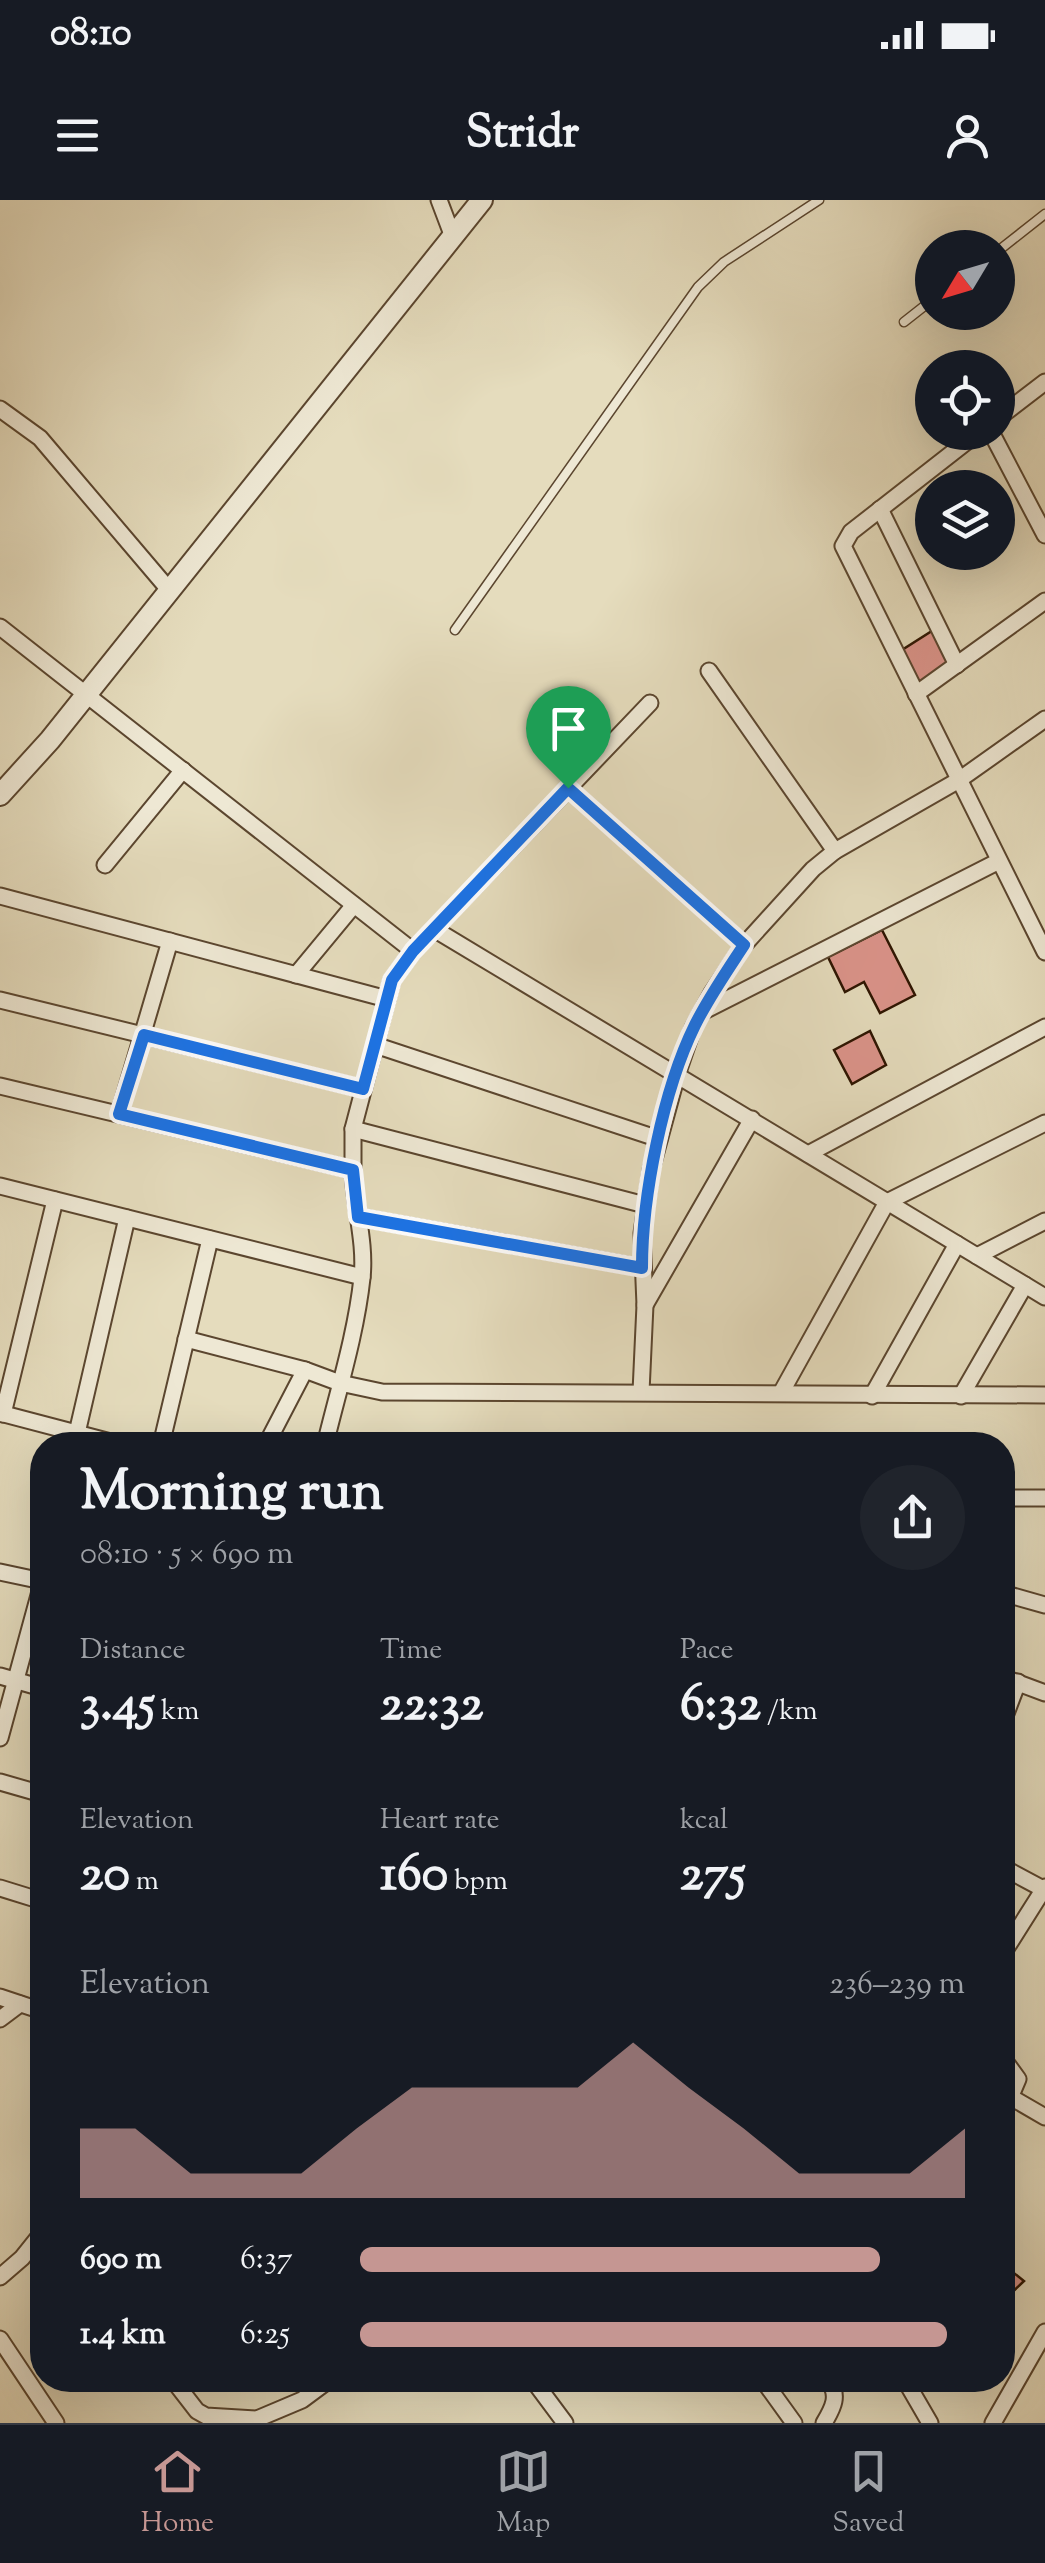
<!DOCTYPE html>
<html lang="en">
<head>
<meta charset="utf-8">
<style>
  :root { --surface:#171b24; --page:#20242c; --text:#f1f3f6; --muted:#9ea1a6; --line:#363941; --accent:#c59692 }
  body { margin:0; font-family:"Sorts Mill Goudy",serif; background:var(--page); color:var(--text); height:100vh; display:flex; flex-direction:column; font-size:38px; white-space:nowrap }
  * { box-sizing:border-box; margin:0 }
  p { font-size:32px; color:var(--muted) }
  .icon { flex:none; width:55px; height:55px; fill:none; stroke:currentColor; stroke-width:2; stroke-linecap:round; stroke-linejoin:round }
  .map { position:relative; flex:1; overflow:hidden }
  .details { position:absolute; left:30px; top:1232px; width:985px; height:960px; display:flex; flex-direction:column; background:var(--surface); border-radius:40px; box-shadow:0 10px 40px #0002 }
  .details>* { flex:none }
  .needle { width:65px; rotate:232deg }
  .fabs { position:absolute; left:915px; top:30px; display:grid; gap:20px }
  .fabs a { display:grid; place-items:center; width:100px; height:100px; border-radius:50%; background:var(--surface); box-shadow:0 10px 40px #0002; font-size:50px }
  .pin { position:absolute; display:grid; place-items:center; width:85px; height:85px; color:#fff; margin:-102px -42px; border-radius:50% 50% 50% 0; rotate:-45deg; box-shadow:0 0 10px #0007 }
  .pin .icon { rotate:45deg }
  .round { display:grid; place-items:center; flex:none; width:105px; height:105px; border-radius:52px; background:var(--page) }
  .head { display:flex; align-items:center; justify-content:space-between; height:170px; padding:0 50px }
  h1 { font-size:55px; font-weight:700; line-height:75px }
  .stats { display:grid; grid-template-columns:repeat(3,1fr); gap:15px; height:170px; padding:10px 50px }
  .stats div { display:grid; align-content:center }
  .stats b { font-size:50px; font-weight:700 }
  .stats small { font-size:28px; font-weight:400 }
  .stats p { font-size:28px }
  .chart { height:280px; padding:20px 50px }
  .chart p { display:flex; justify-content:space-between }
  .chart svg { width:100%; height:180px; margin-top:10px; fill:var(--accent); opacity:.7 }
  ul { padding:0 50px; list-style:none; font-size:32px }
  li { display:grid; grid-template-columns:160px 120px 1fr; align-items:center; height:75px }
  li i { height:25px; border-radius:12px; background:var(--accent) }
  .status { display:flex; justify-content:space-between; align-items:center; height:70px; padding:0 50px; background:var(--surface); direction:ltr }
  .status svg { height:28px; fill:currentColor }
  header { display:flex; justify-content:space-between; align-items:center; height:130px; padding:0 50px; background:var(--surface); font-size:45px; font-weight:700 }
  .tab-bar { display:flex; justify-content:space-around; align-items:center; height:140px; border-top:2px solid var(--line); background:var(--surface); font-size:28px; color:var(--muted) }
  .tab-bar a { display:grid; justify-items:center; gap:5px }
  .tab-bar .on { color:var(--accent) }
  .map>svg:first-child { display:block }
  .building { fill:#dc948b; stroke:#2d1400; stroke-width:2.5 }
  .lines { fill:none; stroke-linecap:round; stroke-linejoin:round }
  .service-casing { stroke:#5b462f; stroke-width:11 }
  .minor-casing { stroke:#5b462f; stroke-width:19 }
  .tertiary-casing { stroke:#5b462f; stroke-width:24 }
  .service { stroke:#eee8d4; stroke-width:8 }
  .minor { stroke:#eee8d4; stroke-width:15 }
  .tertiary { stroke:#eee8d4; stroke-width:20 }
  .route-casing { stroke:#fff; stroke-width:20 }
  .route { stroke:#1a73e8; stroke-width:12 }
</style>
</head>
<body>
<div class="status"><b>08:10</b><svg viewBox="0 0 49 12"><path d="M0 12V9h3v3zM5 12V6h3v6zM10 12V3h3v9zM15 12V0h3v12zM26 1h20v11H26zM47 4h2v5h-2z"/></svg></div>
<header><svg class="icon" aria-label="menu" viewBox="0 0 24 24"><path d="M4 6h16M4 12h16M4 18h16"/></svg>Stridr<svg class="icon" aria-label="person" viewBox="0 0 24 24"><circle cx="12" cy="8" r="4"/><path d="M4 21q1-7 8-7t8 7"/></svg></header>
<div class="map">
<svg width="1045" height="2223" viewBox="0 0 1045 2223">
  <rect width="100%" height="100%" fill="#e5dcbd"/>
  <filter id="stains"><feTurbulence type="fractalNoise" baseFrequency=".002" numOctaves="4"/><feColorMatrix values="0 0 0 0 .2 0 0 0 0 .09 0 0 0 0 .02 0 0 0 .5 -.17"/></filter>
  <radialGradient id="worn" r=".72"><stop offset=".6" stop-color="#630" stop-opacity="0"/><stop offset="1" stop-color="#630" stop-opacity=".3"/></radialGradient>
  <g class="building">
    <polygon points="935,429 955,463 921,485 902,450"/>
    <polygon points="882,730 915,795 880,813 864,782 845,792 828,757"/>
    <polygon points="870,831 886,865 852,884 834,850"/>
    <polygon points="1005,2066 1024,2081 1002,2102 1002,2068"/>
  </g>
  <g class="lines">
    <g class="service-casing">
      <g id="service">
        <polyline points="998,51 1045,14"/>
        <polyline points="904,122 932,100"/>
        <polyline points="455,430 698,87 724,62 819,0"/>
      </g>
    </g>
    <g class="minor-casing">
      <g id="minor">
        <polyline points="439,0 453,37"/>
        <polyline points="0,209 40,238 170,391"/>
        <polyline points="998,218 1045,182"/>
        <polyline points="979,232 851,332 843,346 1045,752"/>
        <polyline points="991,232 1045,335"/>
        <polyline points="880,309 957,465"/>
        <polyline points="0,427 413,751"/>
        <polyline points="709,471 835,651"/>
        <polyline points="916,494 1045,401"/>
        <polyline points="568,588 744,745"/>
        <polyline points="105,665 183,570"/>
        <polyline points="0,696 387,799"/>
        <polyline points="434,729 1045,1097"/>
        <polyline points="296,775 354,705"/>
        <polyline points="0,800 363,889"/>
        <polyline points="702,812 999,661"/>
        <polyline points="375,845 659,939"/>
        <polyline points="0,886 353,970 353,929 392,780 413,751 650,503"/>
        <polyline points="119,914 170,741"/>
        <polyline points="353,929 645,1005"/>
        <polyline points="808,954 1045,827"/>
        <polyline points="0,986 362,1077"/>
        <polyline points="358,1017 643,1068"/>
        <polyline points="977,1056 1045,1021"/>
        <polyline points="645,1105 752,919"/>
        <polyline points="186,1139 305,1170 340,1183 382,1192 1045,1195"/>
        <polyline points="641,1192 645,1105 642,1033 651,970 677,875 693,828 712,793 744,745 813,669 835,651 959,580 1045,519"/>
        <polyline points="781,1193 887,1002 1045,923"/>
        <polyline points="872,1196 957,1044"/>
        <polyline points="961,1196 1025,1085"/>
        <polyline points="0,1213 122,1245"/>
        <polyline points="3,1214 55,1000"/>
        <polyline points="77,1233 127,1018"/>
        <polyline points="161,1245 210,1039"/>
        <polyline points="266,1245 305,1170"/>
        <path d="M325 1245C338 1191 356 1134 362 1078 366 1042 354 1006 353 970"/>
        <polyline points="1002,1298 1045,1298"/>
        <polyline points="0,1372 42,1381"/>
        <polyline points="1002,1393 1045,1405"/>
        <polyline points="0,1476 42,1488"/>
        <polyline points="1002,1477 1045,1493"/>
        <polyline points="1002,1524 1018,1482"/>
        <polyline points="0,1538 42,1384"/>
        <polyline points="0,1582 42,1594"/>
        <polyline points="1002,1667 1045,1690"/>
        <polyline points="0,1688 42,1701"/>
        <polyline points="1002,1755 1045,1687"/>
        <polyline points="0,1797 42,1811"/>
        <polyline points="0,1819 20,1804"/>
        <polyline points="1002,1857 1018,1879 1002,1917"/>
        <polyline points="1002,1892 1045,1917"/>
        <polyline points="0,2077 22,2058 42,2033"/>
        <polyline points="0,2139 56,2223"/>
        <polyline points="173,2180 197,2211 206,2216 257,2219 302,2200 329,2180"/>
        <polyline points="533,2180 565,2223"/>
        <polyline points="763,2180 794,2223"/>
        <polyline points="905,2180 930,2223"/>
        <path d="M824 2223C833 2208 840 2195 828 2180"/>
        <polyline points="993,2223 1045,2132"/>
      </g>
    </g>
    <g class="tertiary-casing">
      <polyline id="tertiary" points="0,595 50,540 482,0"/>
    </g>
    <use href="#service" class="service"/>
    <use href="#minor" class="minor"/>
    <use href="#tertiary" class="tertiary"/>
  </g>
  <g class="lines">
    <g class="route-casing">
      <path id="route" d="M568 588 744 745C727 771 709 797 695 825 663 890 642 996 642 1068L358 1017 353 970 119 914 144 835 363 889 392 780 413 751Z"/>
    </g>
    <use href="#route" class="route"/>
  </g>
  <rect width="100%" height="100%" filter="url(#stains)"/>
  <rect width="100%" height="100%" fill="url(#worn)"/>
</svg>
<div class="fabs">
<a><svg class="needle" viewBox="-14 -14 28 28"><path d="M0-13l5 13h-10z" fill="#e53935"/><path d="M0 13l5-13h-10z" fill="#9ea1a6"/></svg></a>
<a><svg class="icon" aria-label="locate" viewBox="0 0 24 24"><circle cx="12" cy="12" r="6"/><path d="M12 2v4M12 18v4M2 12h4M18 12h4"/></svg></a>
<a><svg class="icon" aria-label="layers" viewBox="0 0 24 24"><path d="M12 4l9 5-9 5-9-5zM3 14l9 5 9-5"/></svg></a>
</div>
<div class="pin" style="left:568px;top:588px;background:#1e9e55"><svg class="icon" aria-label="arrive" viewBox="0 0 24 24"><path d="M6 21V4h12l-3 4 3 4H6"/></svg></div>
<section class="details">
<div class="head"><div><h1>Morning run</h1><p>08:10 · 5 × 690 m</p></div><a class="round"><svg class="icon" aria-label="share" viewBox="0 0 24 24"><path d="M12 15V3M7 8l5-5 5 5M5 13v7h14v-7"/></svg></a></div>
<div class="stats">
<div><p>Distance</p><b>3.45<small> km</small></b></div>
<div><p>Time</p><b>22:32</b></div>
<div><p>Pace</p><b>6:32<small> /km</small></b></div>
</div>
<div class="stats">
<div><p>Elevation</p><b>20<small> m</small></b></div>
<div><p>Heart rate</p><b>160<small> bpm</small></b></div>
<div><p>kcal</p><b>275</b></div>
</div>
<div class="chart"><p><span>Elevation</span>236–239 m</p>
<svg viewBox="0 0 160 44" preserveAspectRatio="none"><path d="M0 44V27L10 27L20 38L30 38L40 38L50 27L60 17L70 17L80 17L90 17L100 6L110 17L120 27L130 38L140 38L150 38L160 27V44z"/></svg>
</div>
<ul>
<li><b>690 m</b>6:37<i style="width:86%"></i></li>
<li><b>1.4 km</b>6:25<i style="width:97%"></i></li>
</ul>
</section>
</div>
<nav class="tab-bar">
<a class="on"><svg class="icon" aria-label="home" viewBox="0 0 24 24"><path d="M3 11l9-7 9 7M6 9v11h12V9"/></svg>Home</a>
<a><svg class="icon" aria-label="map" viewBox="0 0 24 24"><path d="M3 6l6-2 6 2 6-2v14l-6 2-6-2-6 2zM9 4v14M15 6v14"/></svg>Map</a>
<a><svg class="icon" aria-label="saved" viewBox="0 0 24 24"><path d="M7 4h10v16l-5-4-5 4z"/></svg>Saved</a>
</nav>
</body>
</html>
